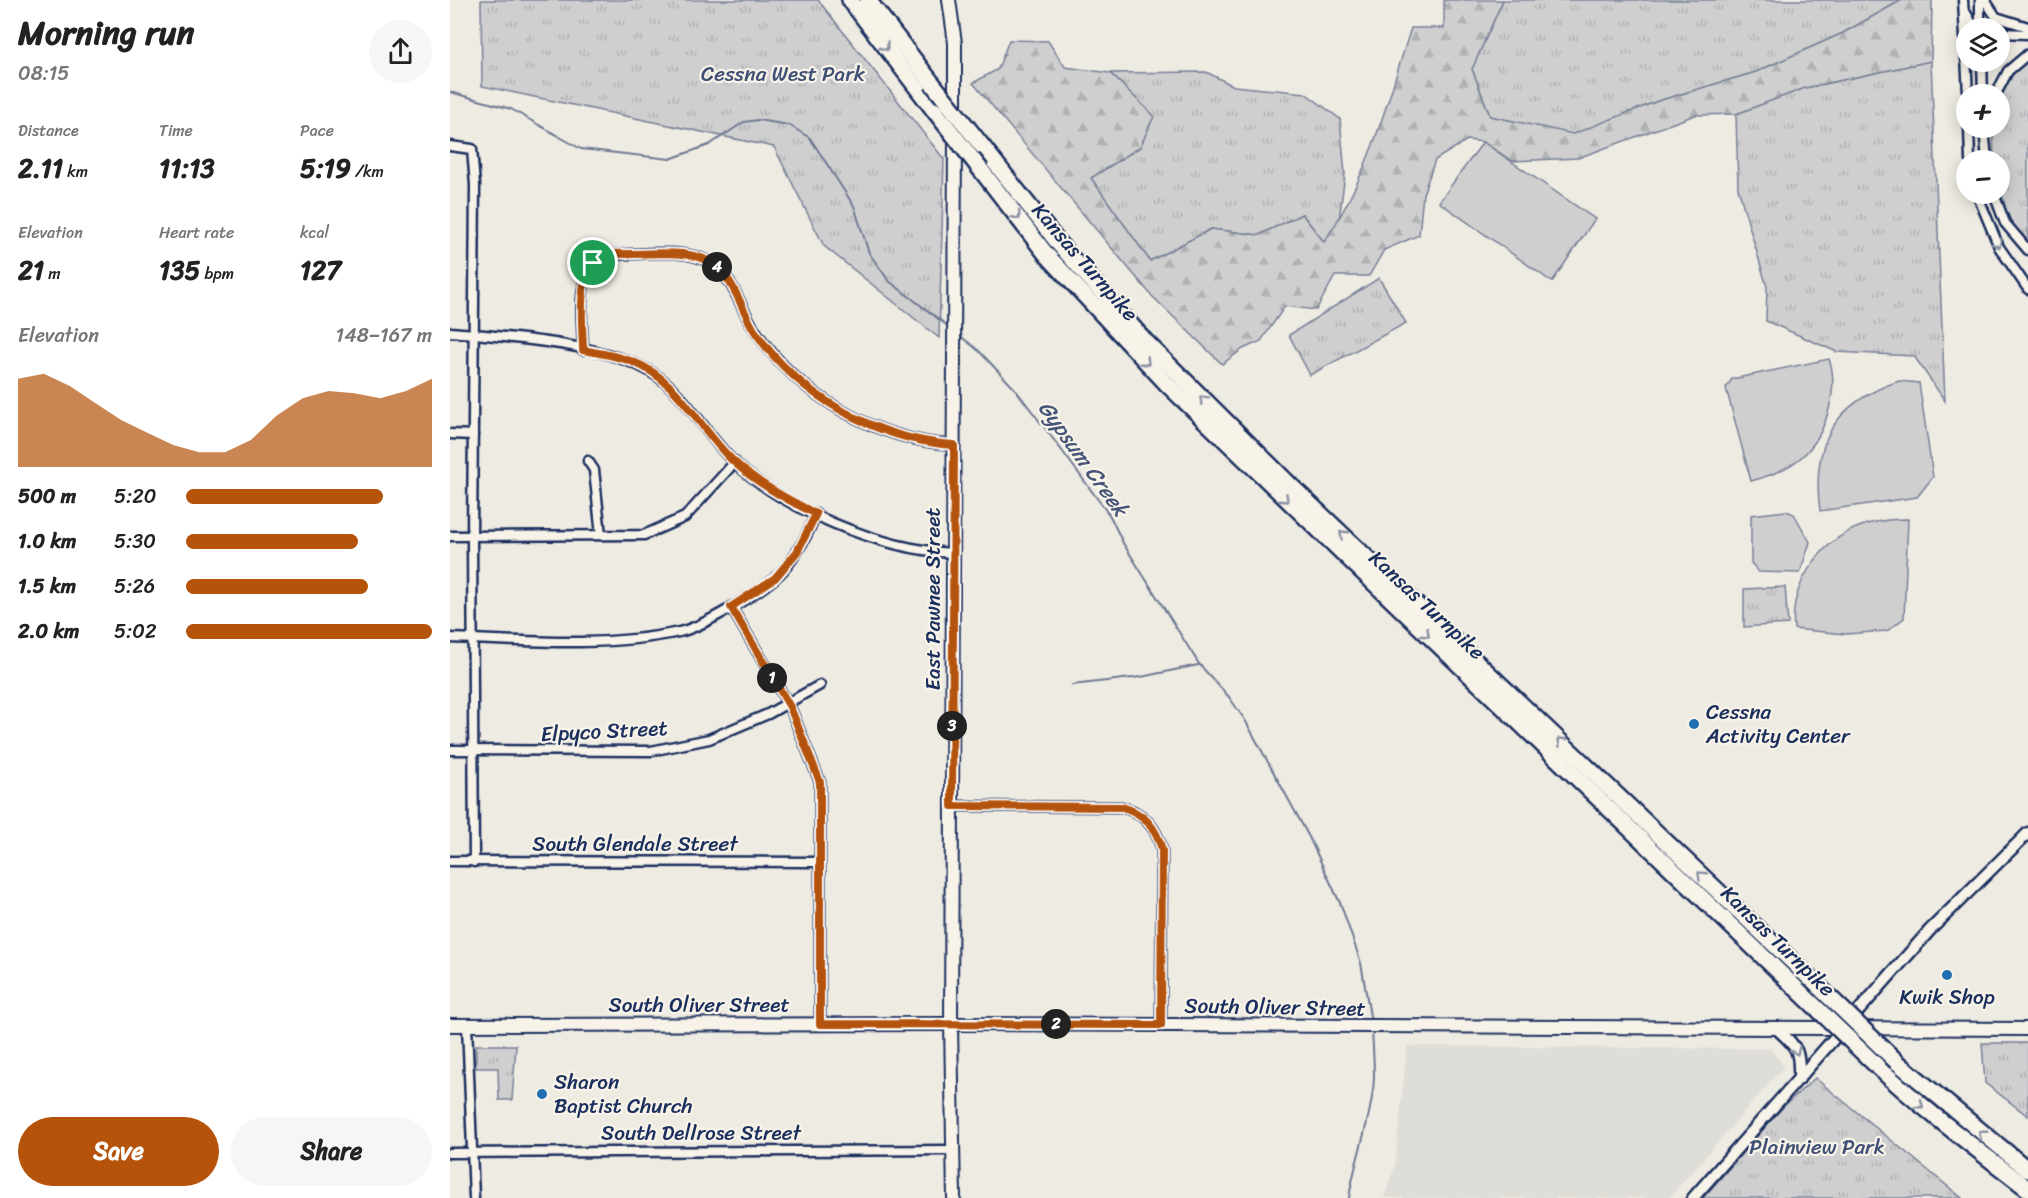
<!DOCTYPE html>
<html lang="en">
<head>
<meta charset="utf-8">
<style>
  :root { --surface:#fff; --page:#f6f6f6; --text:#222; --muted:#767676; --accent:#b45309 }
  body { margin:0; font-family:Sriracha,sans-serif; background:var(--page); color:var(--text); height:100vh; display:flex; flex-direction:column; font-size:22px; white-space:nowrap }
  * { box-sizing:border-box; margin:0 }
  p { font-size:20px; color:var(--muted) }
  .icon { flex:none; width:33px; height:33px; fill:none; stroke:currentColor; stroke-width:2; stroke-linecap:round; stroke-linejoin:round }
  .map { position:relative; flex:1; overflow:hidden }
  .panel { display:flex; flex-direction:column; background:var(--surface); width:450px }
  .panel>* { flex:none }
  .fabs { position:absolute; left:1506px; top:18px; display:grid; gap:12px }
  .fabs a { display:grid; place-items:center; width:54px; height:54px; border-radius:50%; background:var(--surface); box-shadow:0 3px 15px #0003; font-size:30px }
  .pin { position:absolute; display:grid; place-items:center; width:51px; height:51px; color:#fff; margin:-26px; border:3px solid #fff; border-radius:50%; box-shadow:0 2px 6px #0007 }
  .km { position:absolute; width:30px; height:30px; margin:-15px; border-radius:50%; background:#222; color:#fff; font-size:16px; line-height:30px; text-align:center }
  .round { display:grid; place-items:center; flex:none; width:63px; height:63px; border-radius:32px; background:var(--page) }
  .summary { display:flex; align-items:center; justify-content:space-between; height:102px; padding:0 18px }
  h1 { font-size:33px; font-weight:800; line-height:45px }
  .stats { display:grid; grid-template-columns:repeat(3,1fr); gap:9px; height:102px; padding:6px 18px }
  .stats div { display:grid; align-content:center }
  .stats b { font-size:26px; font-weight:800 }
  .stats small { font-size:16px; font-weight:400 }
  .stats p { font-size:16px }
  .chart { height:168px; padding:12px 18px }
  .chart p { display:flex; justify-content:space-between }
  .chart svg { width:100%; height:108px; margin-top:6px; fill:var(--accent); opacity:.7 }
  .action { display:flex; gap:12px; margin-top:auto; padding:12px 18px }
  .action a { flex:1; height:69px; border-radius:36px; background:var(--accent); color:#fff; font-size:24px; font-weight:800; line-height:69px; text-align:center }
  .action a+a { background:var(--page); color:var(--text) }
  ul { padding:0 18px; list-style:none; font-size:20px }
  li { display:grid; grid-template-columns:96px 72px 1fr; align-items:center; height:45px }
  li i { height:15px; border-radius:8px; background:var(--accent) }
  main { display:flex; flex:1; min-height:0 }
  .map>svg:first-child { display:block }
  .built { fill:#deddd8 }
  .grass { fill:url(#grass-tufts); stroke:#757f96; stroke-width:1.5 }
  .forest { fill:url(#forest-firs); stroke:#757f96; stroke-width:1.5 }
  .pitch { fill:#cfcfcf; stroke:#757f96; stroke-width:1.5 }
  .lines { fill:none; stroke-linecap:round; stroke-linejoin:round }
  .stream { stroke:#6e7992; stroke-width:2 }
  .minor-casing { stroke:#1b2f5e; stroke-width:13 }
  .tertiary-casing { stroke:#1b2f5e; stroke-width:15 }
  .secondary-casing { stroke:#1b2f5e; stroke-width:16 }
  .motorway-casing { stroke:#1b2f5e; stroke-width:20 }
  .minor { stroke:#f7f3e8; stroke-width:8 }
  .tertiary { stroke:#f7f3e8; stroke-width:10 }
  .secondary { stroke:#f7f3e8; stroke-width:12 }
  .motorway { stroke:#f7f3e8; stroke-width:15 }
  .motorway-bridge-casing { stroke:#1b2f5e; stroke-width:20; stroke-linecap:butt }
  .motorway-bridge { stroke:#f7f3e8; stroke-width:15 }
  .oneway { stroke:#8991a3 }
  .route-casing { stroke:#fff; stroke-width:12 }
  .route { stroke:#b45309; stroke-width:8 }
  .poi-dot { fill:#1f6fb2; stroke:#f7f3e8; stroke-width:2 }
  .labels { text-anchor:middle; stroke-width:4.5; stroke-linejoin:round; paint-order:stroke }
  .park-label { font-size:21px; fill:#3f4f75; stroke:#f7f3e8 }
  .street-label { font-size:21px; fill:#1b2f5e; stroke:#f7f3e8 }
  .poi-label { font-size:21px; fill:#1b2f5e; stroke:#f7f3e8; text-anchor:start }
  .water-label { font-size:22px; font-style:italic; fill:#455478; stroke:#f7f3e8 }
</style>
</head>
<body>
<main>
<section class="panel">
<div class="summary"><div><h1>Morning run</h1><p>08:15</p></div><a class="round"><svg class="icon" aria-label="share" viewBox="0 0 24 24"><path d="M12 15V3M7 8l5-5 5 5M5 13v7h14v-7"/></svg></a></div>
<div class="stats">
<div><p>Distance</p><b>2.11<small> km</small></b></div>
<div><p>Time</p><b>11:13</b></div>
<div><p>Pace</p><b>5:19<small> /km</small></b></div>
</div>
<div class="stats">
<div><p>Elevation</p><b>21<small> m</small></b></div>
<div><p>Heart rate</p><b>135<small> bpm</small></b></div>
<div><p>kcal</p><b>127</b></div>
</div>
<div class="chart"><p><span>Elevation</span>148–167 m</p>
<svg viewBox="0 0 160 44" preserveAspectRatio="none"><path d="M0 44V8L10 6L20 11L30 18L40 25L50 30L60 35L70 38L80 38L90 33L100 23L110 16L120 13L130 14L140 16L150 13L160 8V44z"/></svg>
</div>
<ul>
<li><b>500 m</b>5:20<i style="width:80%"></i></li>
<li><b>1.0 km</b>5:30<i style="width:70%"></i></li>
<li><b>1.5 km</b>5:26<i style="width:74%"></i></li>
<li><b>2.0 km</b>5:02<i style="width:100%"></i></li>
</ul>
<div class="action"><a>Save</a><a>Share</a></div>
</section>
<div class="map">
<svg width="1578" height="1198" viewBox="0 0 1578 1198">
  <defs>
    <pattern id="grass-tufts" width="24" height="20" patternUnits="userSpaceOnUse" patternTransform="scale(1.5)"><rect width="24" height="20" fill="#cfcfcf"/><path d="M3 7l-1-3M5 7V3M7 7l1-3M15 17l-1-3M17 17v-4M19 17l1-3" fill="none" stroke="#b1b2b4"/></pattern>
    <pattern id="forest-firs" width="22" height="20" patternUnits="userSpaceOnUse" patternTransform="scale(1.5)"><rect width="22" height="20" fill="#cfcfcf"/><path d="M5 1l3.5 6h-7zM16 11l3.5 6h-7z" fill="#b1b2b4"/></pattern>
  </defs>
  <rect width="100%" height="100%" fill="#eeebe2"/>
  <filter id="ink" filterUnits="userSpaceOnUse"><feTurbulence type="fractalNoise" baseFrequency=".0167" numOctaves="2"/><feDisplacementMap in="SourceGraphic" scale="12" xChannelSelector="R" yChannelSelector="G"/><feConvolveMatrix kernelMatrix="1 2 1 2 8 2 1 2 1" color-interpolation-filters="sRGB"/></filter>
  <g filter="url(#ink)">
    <polygon class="built" points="957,1046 1320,1049 1334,1066 1219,1198 934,1198 945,1165"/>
    <g class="grass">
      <polygon points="31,0 368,0 494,159 489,338 374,246 324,147 32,86"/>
      <polygon points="1053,0 1452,0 1393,33 1306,72 1208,101 1123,135 1040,116 1022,69"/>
      <path d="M1578 59V245C1554 222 1550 192 1550 160H1544L1543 128H1550C1550 95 1552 80 1578 59Z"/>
      <polygon points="1481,61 1495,401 1464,356 1387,352 1316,321 1317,287 1288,188 1286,114 1355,88"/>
      <polygon points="756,72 784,86 855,93 890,119 895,174 889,220 874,242 852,214 809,235 761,229 700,261 641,178 690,147 704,116 660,73"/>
      <polygon points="929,278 956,323 860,375 839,335"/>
      <polygon points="1335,587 1338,624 1294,627 1294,589"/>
      <polygon points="1532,1043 1578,1043 1578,1116 1535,1083"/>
      <polygon points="26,1045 66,1045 62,1100 49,1100 48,1068 26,1068"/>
      <polygon points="1365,1078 1512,1198 1253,1198 1333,1107"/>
    </g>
    <path class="forest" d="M994 0H1053L1022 69 1040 116 1123 134 1208 101 1306 72 1393 33 1452 0H1482L1481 61 1355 88 1286 114 1245 115 1128 158 1062 161 1033 142 1017 140 985 160 973 194 969 235 934 250 919 276H885L866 310 835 306 811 341 793 349 772 364 702 296 523 83 548 69 559 40 598 41 615 67 660 73 704 116 690 147 641 178 700 261 761 229 809 235 852 214 874 242C918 178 938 100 961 28H994Z"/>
    <g class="pitch">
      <polygon points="1033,142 1145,219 1102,282 989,202"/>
      <path d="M1379 359C1385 376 1383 392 1379 409 1368 452 1343 470 1301 481L1276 388 1282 379Z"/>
      <path d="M1449 381 1469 383 1483 477 1467 497 1370 511C1361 444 1383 403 1449 381Z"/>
      <polygon points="1336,511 1344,514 1360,542 1350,573 1309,572 1301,563 1301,515"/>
      <path d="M1458 519 1454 618 1437 631 1395 634 1344 629C1339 582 1374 535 1421 523 1433 520 1446 519 1458 519Z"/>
    </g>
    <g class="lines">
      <g class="stream">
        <polyline points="0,92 61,109 131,149 220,159 259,145 294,122 308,120 339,125 360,138 404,206 419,253 439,281 499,327"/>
        <polyline points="508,334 529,351 565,389 613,452 660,516 673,543 749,664 779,697 795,720 859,837 891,905 911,963 921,1022"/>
        <polyline points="622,685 691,677 748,665"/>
        <path d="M899 1198C905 1158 922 1118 924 1078 924 1062 923 1046 922 1030"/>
      </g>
      <g class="minor-casing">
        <g id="minor">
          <polyline points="1513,0 1518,94"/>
          <polyline points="1530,0 1530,28"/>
          <polyline points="1535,0 1546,17 1578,27"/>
          <polyline points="1516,13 1525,28"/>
          <polyline points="1550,33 1578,34"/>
          <polyline points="1532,62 1533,94"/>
          <polyline points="1546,94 1558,71 1578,54"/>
          <polyline points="1519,128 1520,160"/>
          <polyline points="1534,128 1537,160"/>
          <polyline points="0,146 22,149 25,185 22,538 24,862"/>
          <polyline points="1527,194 1549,247 1578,289"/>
          <polyline points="1544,194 1555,223 1578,250"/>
          <path d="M0 332C56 337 157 343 204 374 236 394 254 432 280 458 331 509 432 550 503 553"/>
          <path d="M133 350C133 319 121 258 165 255 194 254 239 247 264 265 284 279 291 310 305 330 348 396 426 440 504 445"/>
          <polyline points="0,434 23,435"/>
          <polyline points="138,461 144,470 151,535"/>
          <polyline points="0,536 194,535 235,517 285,462"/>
          <polyline points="281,607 340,707 370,782 370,1024"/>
          <path d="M0 638C75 641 155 648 229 632 253 627 304 595 324 579 343 563 357 536 366 514"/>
          <polyline points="0,750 201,751 259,739 318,714 370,685"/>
          <path d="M502 806 672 807C695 813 707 829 712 850L711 1025"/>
          <polyline points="0,861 369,862"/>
          <polyline points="17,1025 24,1198"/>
          <polyline points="0,1153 503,1150"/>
        </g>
      </g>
      <g class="tertiary-casing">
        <g id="tertiary">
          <path d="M1327 1029C1348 1047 1350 1052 1349 1079"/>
          <polyline points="1243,1198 1480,930 1578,833"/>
        </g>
      </g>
      <g class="secondary-casing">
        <g id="secondary">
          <polyline points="499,0 505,43 505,115"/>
          <polyline points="0,1025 501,1024 1578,1029"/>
          <polyline points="504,1198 501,1024 505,133"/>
        </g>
      </g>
      <g class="motorway-casing">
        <g id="motorway">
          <polyline points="400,0 484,110"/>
          <polyline points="418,0 482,83"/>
          <polyline points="532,146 609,244 695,341 840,485 1370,988"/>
          <polyline points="531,170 596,254 716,383 1350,992"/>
          <polyline points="1447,1062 1578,1170"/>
          <path d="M1427 1066C1474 1110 1527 1149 1578 1189"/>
        </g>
      </g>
      <use href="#minor" class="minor"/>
      <use href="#tertiary" class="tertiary"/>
      <use href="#secondary" class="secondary"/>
      <use href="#motorway" class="motorway"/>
      <g class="motorway-bridge-casing">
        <g id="motorway-bridge">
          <polyline points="482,83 532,146"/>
          <polyline points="484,110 531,170"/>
          <polyline points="1370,988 1447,1062"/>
          <polyline points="1350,992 1427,1066"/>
        </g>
      </g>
      <use href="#motorway-bridge" class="motorway-bridge"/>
    </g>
    <defs><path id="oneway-chevron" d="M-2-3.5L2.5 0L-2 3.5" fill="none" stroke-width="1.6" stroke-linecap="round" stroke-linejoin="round" transform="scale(1.5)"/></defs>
    <g class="oneway">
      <use href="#oneway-chevron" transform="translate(435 47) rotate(53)"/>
      <use href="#oneway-chevron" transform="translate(567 216) rotate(52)"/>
      <use href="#oneway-chevron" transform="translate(1548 244) rotate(61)"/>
      <use href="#oneway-chevron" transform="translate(696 362) rotate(46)"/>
      <use href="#oneway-chevron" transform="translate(753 399) rotate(-135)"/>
      <use href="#oneway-chevron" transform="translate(835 499) rotate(44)"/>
      <use href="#oneway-chevron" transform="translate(893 534) rotate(-137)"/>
      <use href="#oneway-chevron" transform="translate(976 634) rotate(43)"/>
      <use href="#oneway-chevron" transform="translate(1111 741) rotate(-136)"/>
      <use href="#oneway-chevron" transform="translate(1251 875) rotate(-136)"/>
      <use href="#oneway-chevron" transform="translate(1346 1051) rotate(67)"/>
      <use href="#oneway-chevron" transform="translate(1470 1105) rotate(38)"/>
      <use href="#oneway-chevron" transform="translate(1532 1134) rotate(-141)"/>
    </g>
  </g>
  <g class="lines" filter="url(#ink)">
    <g class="route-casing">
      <path id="route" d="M182 254C208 254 241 249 263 264 284 278 291 309 304 330 347 395 426 440 504 445L502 806 672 807C695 813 707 829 712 850L711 1025 370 1024V782L340 707 281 607 325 578 347 552 366 514C336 499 305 482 281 459 248 427 228 379 183 362 168 356 149 353 133 350 133 325 124 266 154 255 162 253 174 254 182 254Z"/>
    </g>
    <use href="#route" class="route"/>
  </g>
  <g class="poi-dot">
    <circle cx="1244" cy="724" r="6"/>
    <circle cx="1497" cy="975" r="6"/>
    <circle cx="92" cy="1094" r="6"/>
  </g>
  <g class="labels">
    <g class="park-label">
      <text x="333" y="81">Cessna West Park</text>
      <text x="1367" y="1154">Plainview Park</text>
    </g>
    <g class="street-label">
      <text transform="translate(635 262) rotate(49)" y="7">Kansas Turnpike</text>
      <text transform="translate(483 599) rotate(-90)" y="7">East Pawnee Street</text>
      <text transform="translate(977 605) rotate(43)" y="7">Kansas Turnpike</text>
      <text transform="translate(154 731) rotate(-3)" y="7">Elpyco Street</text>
      <text x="185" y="851">South Glendale Street</text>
      <text transform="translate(1328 941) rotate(44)" y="7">Kansas Turnpike</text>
      <text x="249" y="1012">South Oliver Street</text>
      <text transform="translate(825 1007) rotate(1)" y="7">South Oliver Street</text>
      <text x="251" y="1140">South Dellrose Street</text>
    </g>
    <g class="poi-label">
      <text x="1256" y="719">Cessna<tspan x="1256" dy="24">Activity Center</tspan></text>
      <text x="1497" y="1004" text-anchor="middle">Kwik Shop</text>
      <text x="104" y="1089">Sharon<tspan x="104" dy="24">Baptist Church</tspan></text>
    </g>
    <g class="water-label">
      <text transform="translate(634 458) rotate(54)" y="8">Gypsum Creek</text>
    </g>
  </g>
</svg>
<div class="fabs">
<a><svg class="icon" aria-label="layers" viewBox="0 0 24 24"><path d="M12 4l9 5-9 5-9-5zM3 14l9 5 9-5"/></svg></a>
<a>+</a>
<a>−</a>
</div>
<div class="pin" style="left:143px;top:263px;background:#1e9e55"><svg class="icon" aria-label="arrive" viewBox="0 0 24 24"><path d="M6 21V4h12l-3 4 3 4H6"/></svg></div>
<b class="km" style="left:322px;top:678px">1</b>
<b class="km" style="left:606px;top:1024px">2</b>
<b class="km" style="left:502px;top:726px">3</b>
<b class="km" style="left:267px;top:267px">4</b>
</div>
</main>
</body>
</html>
